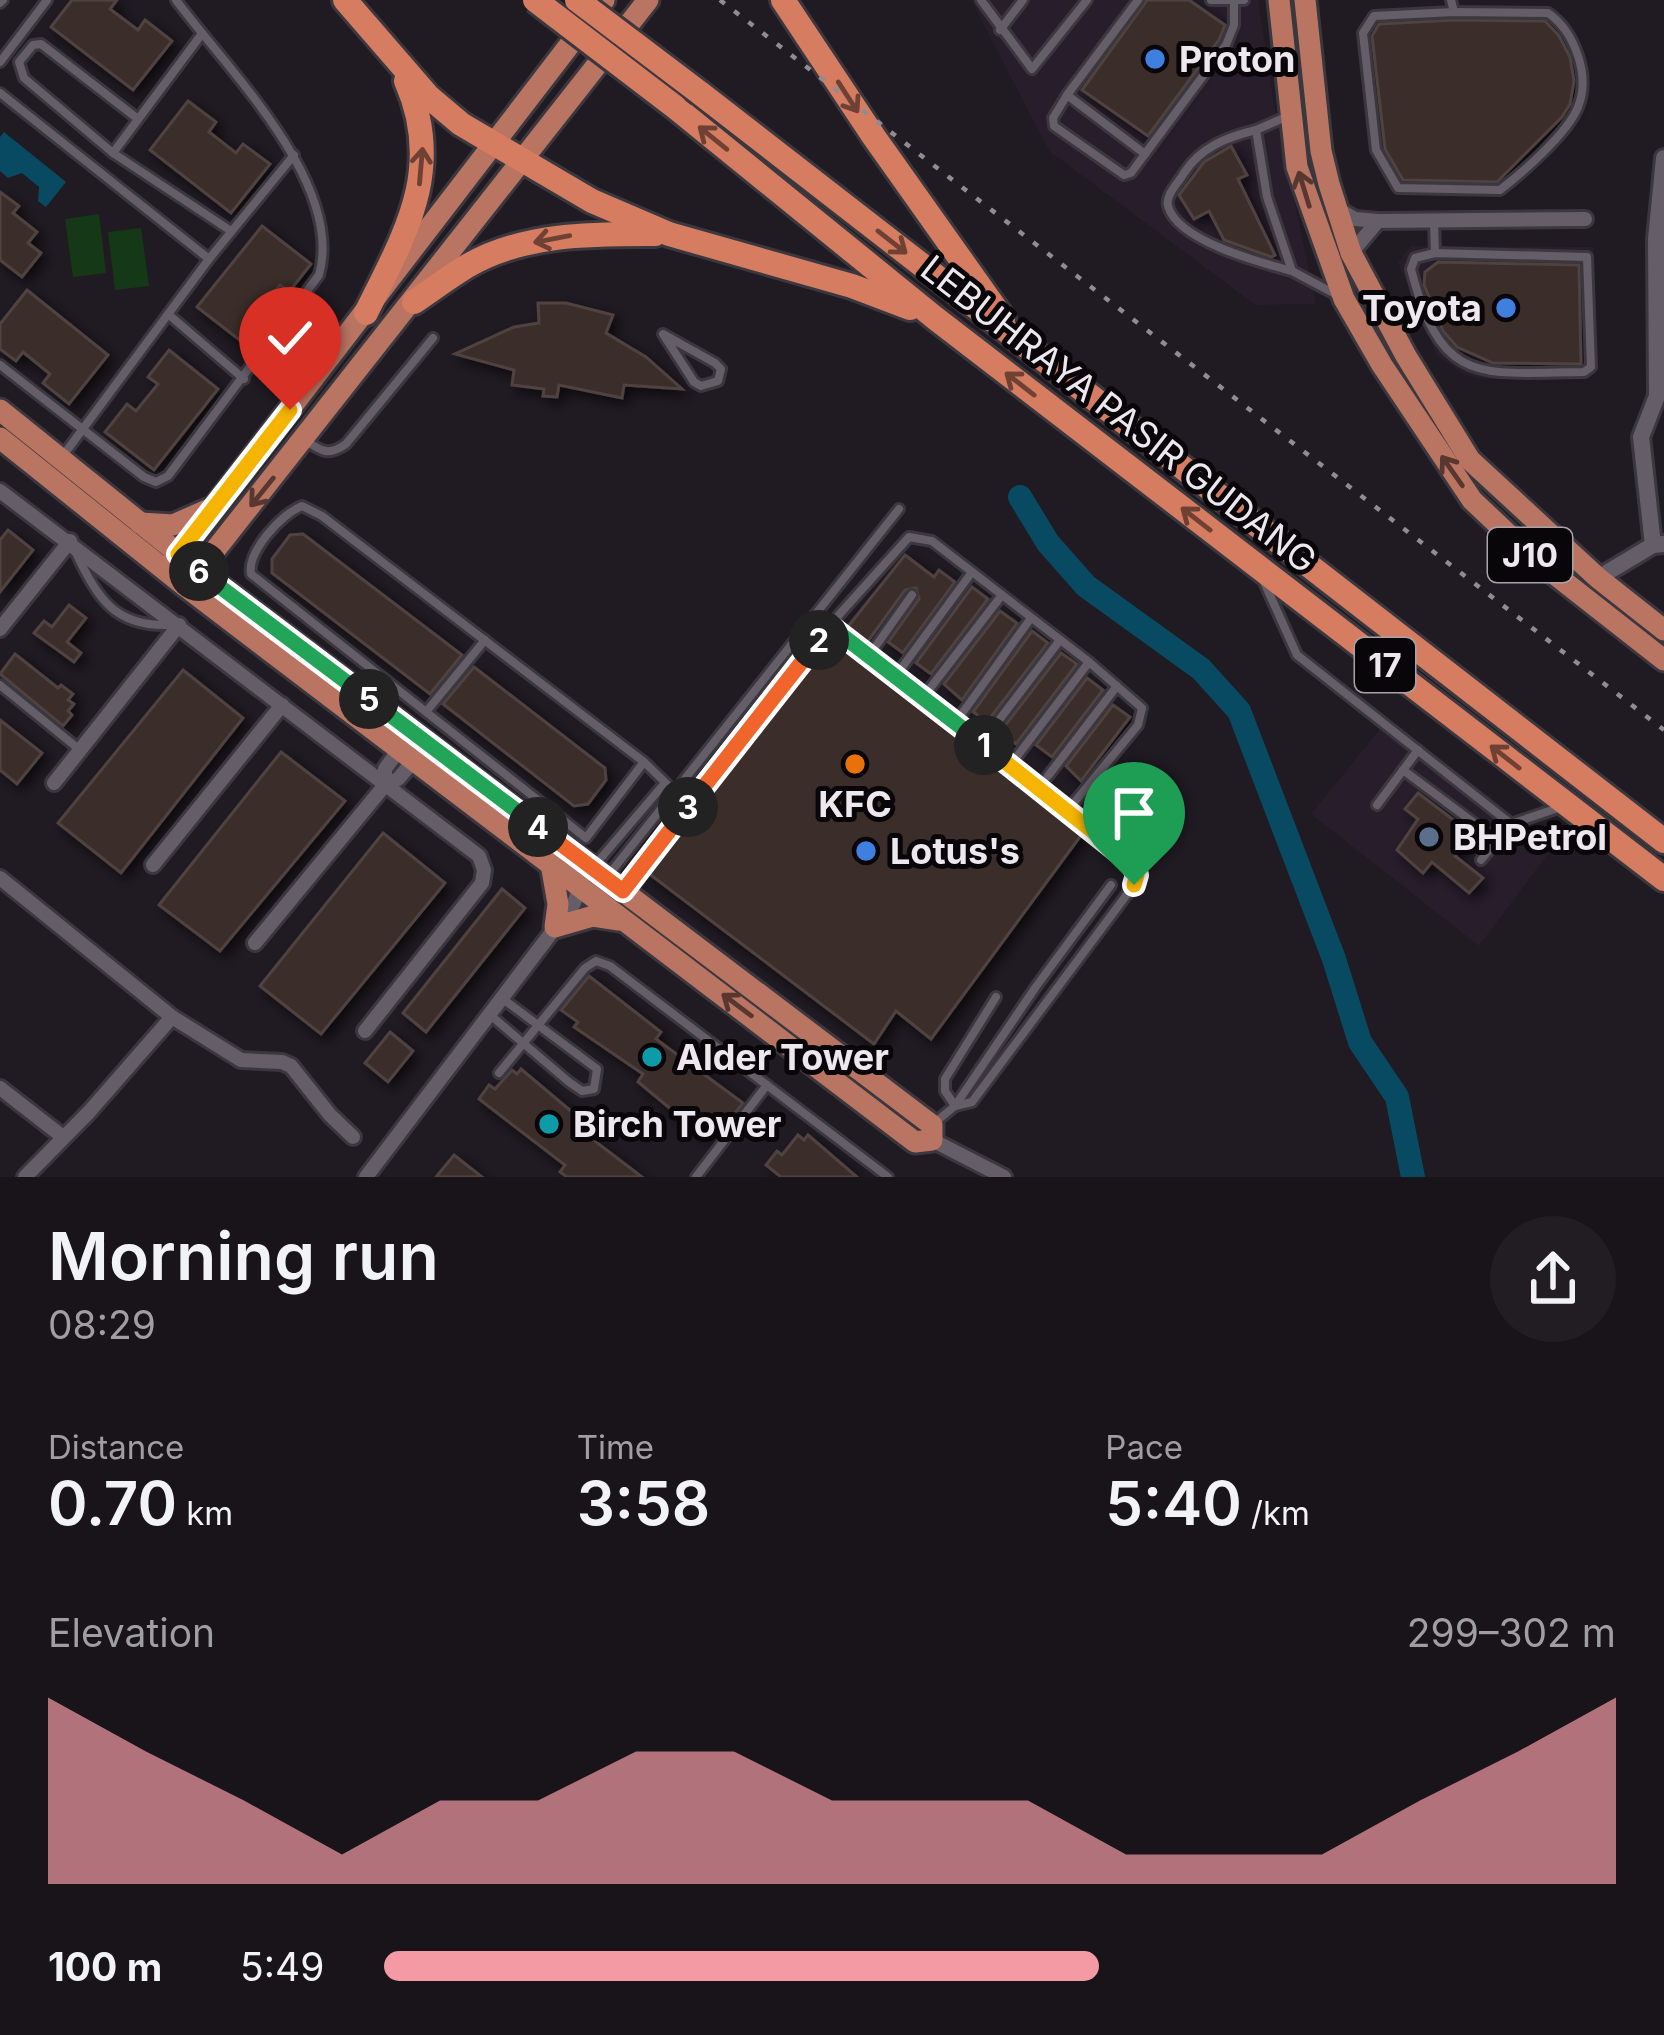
<!DOCTYPE html>
<html lang="en">
<head>
<meta charset="utf-8">
<style>
  :root { --surface:#18141a; --page:#211d23; --text:#f1f3f6; --muted:#9f9ea2; --accent:#f49aa5 }
  body { margin:0; font-family:Inter,sans-serif; background:var(--page); color:var(--text); height:100vh; display:flex; flex-direction:column; font-size:45px; white-space:nowrap }
  * { box-sizing:border-box; margin:0 }
  p { font-size:39px; color:var(--muted) }
  .icon { flex:none; width:66px; height:66px; fill:none; stroke:currentColor; stroke-width:2; stroke-linecap:round; stroke-linejoin:round }
  .map { position:relative; height:1177px; overflow:hidden }
  .panel { display:flex; flex-direction:column; background:var(--surface); flex:1 }
  .panel>* { flex:none }
  .pin { position:absolute; display:grid; place-items:center; width:102px; height:102px; color:#fff; margin:-123px -51px; border-radius:50% 50% 50% 0; rotate:-45deg; box-shadow:0 0 12px #0007 }
  .pin .icon { rotate:45deg }
  .km { position:absolute; width:60px; height:60px; margin:-30px; border-radius:50%; background:#222; color:#fff; font-size:33px; line-height:60px; text-align:center }
  .round { display:grid; place-items:center; flex:none; width:126px; height:126px; border-radius:63px; background:var(--page) }
  .summary { display:flex; align-items:center; justify-content:space-between; height:204px; padding:0 48px }
  h1 { font-size:66px; font-weight:600; line-height:90px }
  .figures { display:grid; grid-template-columns:repeat(3,1fr); gap:18px; height:204px; padding:12px 48px }
  .figures div { display:grid; align-content:center }
  .figures b { font-size:60px; font-weight:600 }
  .figures small { font-size:33px; font-weight:400 }
  .figures p { font-size:33px }
  .chart { height:336px; padding:24px 48px }
  .chart p { display:flex; justify-content:space-between }
  .chart svg { width:100%; height:216px; margin-top:12px; fill:var(--accent); opacity:.7 }
  ul { padding:0 48px; list-style:none; font-size:39px }
  li { display:grid; grid-template-columns:192px 144px 1fr; align-items:center; height:90px }
  li i { height:30px; border-radius:15px; background:var(--accent) }
  .map>svg:first-child { display:block }
  .built { fill:#271d2b }
  .green { fill:#153916 }
  .water { fill:#084a61 }
  .lines { fill:none; stroke-linecap:round; stroke-linejoin:round }
  .river { stroke:#084a61; stroke-width:24 }
  .building { fill:#3a2e2b; stroke:#504340; stroke-width:3; filter:url(#shadow) }
  .service-casing { stroke:#3b373e; stroke-width:14 }
  .minor-casing { stroke:#3b373e; stroke-width:20 }
  .tertiary-casing { stroke:#3b373e; stroke-width:22 }
  .primary-casing { stroke:#3b373e; stroke-width:27 }
  .trunk-casing { stroke:#3b373e; stroke-width:30 }
  .service { stroke:#655d68; stroke-width:8 }
  .minor { stroke:#655d68; stroke-width:14 }
  .tertiary { stroke:#655d68; stroke-width:16 }
  .primary { stroke:#ba7462; stroke-width:21 }
  .trunk { stroke:#d67c60; stroke-width:24 }
  .rail { stroke:#918c93; stroke-width:4.5; stroke-dasharray:6 12; stroke-linecap:butt }
  .trunk-bridge-casing { stroke:#3b373e; stroke-width:30; stroke-linecap:butt }
  .trunk-bridge { stroke:#d67c60; stroke-width:24 }
  .oneway { stroke:#6f4134 }
  .oneway2 { stroke:#583731 }
  .split-1-casing { stroke:#fff; stroke-width:24 }
  .split-2-casing { stroke:#fff; stroke-width:24 }
  .split-3-casing { stroke:#fff; stroke-width:24 }
  .split-4-casing { stroke:#fff; stroke-width:24 }
  .split-5-casing { stroke:#fff; stroke-width:24 }
  .split-6-casing { stroke:#fff; stroke-width:24 }
  .split-7-casing { stroke:#fff; stroke-width:24 }
  .split-1 { stroke:#f5b400; stroke-width:15 }
  .split-2 { stroke:#22a559; stroke-width:15 }
  .split-3 { stroke:#f0652b; stroke-width:15 }
  .split-4 { stroke:#f0652b; stroke-width:15 }
  .split-5 { stroke:#22a559; stroke-width:15 }
  .split-6 { stroke:#22a559; stroke-width:15 }
  .split-7 { stroke:#f5b400; stroke-width:15 }
  .shop-dot { fill:#3f7fe0; stroke:#080609; stroke-width:4.5 }
  .food-dot { fill:#e8710a; stroke:#080609; stroke-width:4.5 }
  .service-dot { fill:#5c6f8a; stroke:#080609; stroke-width:4.5 }
  .culture-dot { fill:#0f9aa8; stroke:#080609; stroke-width:4.5 }
  .labels { text-anchor:middle; stroke-width:10; stroke-linejoin:round; paint-order:stroke }
  .shield { fill:#080609; stroke:#a8a4a9; stroke-width:3 }
  .shield-label { font-size:33px; font-weight:bold; fill:#ede8ee }
  .poi-label { font-size:36px; font-weight:bold; fill:#ede8ee; stroke:#080609; text-anchor:start }
  .street-label { font-size:36px; fill:#ede8ee; stroke:#080609 }
</style>
</head>
<body>
<div class="map">
<svg width="1664" height="1177" viewBox="0 0 1664 1177">
  <defs>
    <filter id="shadow"><feDropShadow dx="5.5" dy="5.5" stdDeviation="6" flood-color="#0009"/></filter>
  </defs>
  <rect width="100%" height="100%" fill="#201a22"/>
  <g class="built">
    <polygon points="971,0 1258,0 1273,98 1316,304 1255,305 1049,151"/>
    <polygon points="1410,246 1594,247 1596,371 1588,379 1483,379 1465,375 1437,356 1398,263"/>
    <polygon points="1388,719 1554,846 1479,946 1311,814"/>
  </g>
  <g class="green">
    <polygon points="99,214 106,273 73,277 65,219"/>
    <polygon points="141,228 149,286 115,290 108,232"/>
  </g>
  <polygon class="water" points="4,132 66,182 46,207 38,201 39,187 22,173 8,178 0,171 0,137"/>
  <g class="lines">
    <polyline class="river" points="1020,497 1048,543 1086,586 1201,669 1239,711 1334,959 1360,1042 1397,1097 1413,1177"/>
  </g>
  <g class="building">
    <polygon points="72,0 117,0 110,9 138,30 145,20 172,41 133,90 51,27"/>
    <polygon points="1147,0 1189,0 1225,25 1219,40 1148,136 1082,90"/>
    <polygon points="1454,20 1545,21 1559,36 1570,57 1574,81 1570,104 1562,117 1497,182 1403,180 1385,149 1372,36 1379,24"/>
    <polygon points="188,101 216,122 209,132 236,153 243,144 270,164 231,213 150,150"/>
    <polygon points="1231,146 1247,175 1238,179 1275,255 1271,257 1224,240 1209,211 1194,219 1179,195 1204,162"/>
    <polygon points="0,192 19,206 13,213 37,232 28,243 41,253 22,277 0,260"/>
    <polygon points="262,226 311,264 289,292 280,285 258,312 268,319 246,345 197,307"/>
    <polygon points="1438,262 1579,265 1581,364 1493,363 1457,347 1443,331 1424,285 1425,272"/>
    <polygon points="27,290 108,355 69,404 43,383 50,374 23,352 16,361 0,349 0,324"/>
    <polygon points="538,303 566,303 613,315 606,333 646,357 682,389 624,385 622,398 559,385 557,397 543,396 544,389 512,385 514,370 455,354 514,327 539,323"/>
    <polygon points="169,350 218,389 154,470 105,432 127,404 136,411 158,384 148,377"/>
    <polygon points="8,530 33,550 0,592 0,540"/>
    <polygon points="303,534 462,655 430,694 272,573 272,559 290,535"/>
    <polygon points="905,555 934,577 939,570 955,582 903,653 888,642 919,599 916,588 905,590 866,644 846,629"/>
    <polygon points="972,587 988,599 931,674 916,663"/>
    <polygon points="69,605 86,618 67,642 81,653 74,662 34,633 44,621 52,627"/>
    <polygon points="1000,611 1017,623 962,700 944,684"/>
    <polygon points="1032,631 1048,643 987,722 973,712"/>
    <polygon points="830,638 1082,834 931,1039 896,1011 874,1044 648,873"/>
    <polygon points="1061,653 1077,664 1016,744 1000,732"/>
    <polygon points="15,654 58,688 61,685 73,694 68,700 74,704 68,711 72,715 63,726 0,674"/>
    <polygon points="474,667 605,768 606,780 588,804 574,806 443,704"/>
    <polygon points="183,670 243,718 121,873 58,823"/>
    <polygon points="1087,678 1103,690 1052,757 1036,745"/>
    <polygon points="1113,705 1130,717 1081,781 1066,766"/>
    <polygon points="0,720 42,753 17,784 0,770"/>
    <polygon points="281,752 345,801 220,951 159,905"/>
    <polygon points="1418,793 1472,834 1455,856 1483,878 1469,893 1432,862 1423,873 1397,850 1418,819 1405,809"/>
    <polygon points="383,833 445,883 321,1034 260,986"/>
    <polygon points="502,889 525,908 426,1032 403,1013"/>
    <polygon points="589,976 661,1032 656,1039 743,1103 732,1117 728,1114 712,1134 705,1129 701,1134 638,1082 643,1074 574,1027 578,1022 561,1010"/>
    <polygon points="390,1032 413,1051 388,1082 365,1063"/>
    <polygon points="521,1069 584,1122 579,1129 642,1177 567,1177 560,1172 565,1165 479,1099 489,1085 495,1089 512,1070 517,1074"/>
    <polygon points="798,1135 804,1140 808,1135 857,1177 781,1177 766,1165 777,1151 782,1155"/>
    <polygon points="454,1155 482,1177 436,1177"/>
  </g>
  <g class="lines">
    <g class="service-casing">
      <g id="service">
        <polyline points="981,0 1032,69 1087,0"/>
        <polyline points="1138,0 1067,95 1145,154 1226,45 1234,25 1234,0"/>
        <polyline points="1211,0 1244,0"/>
        <polyline points="1451,0 1454,12"/>
        <polyline points="0,3 3,0"/>
        <path d="M1454 12 1548 13C1574 31 1591 75 1578 107 1568 133 1522 173 1500 190L1398 188 1376 150 1363 33 1374 16Z"/>
        <polyline points="1000,30 1023,0"/>
        <polyline points="0,62 47,0"/>
        <polyline points="0,93 209,259"/>
        <polyline points="1067,95 1053,118 1054,126 1124,175 1131,173 1145,154"/>
        <polyline points="1286,117 1256,130 1267,197 1292,271 1337,295"/>
        <polyline points="138,119 41,44 33,45 19,62 24,78 113,153 231,231"/>
        <path d="M1256 130C1227 137 1201 147 1184 173 1179 182 1165 195 1168 206 1177 241 1262 263 1292 271"/>
        <polyline points="113,153 201,35"/>
        <polyline points="1434,222 1435,253"/>
        <path d="M1435 253 1587 257 1591 367 1584 372C1480 373 1441 387 1411 269L1415 258Z"/>
        <polyline points="168,314 244,379"/>
        <polygon points="663,334 715,363 721,369 718,381 701,386 694,382"/>
        <path d="M0 365 144 477 156 482 168 476 319 275C345 184 227 69 176 0"/>
        <path d="M305 440C322 452 329 456 346 444L433 338"/>
        <polyline points="62,457 209,259 294,155"/>
        <path d="M302 506 322 516 644 762 586 838 251 574C247 552 281 514 302 506Z"/>
        <path d="M76 553C98 599 115 627 170 625"/>
        <polyline points="1264,582 1297,655 1511,824 1561,807"/>
        <polyline points="829,626 1056,800 1135,869 1134,885 972,1102 955,1106 945,1091 945,1079 996,997"/>
        <polyline points="868,657 912,595"/>
        <polyline points="903,666 972,572"/>
        <polyline points="0,685 80,750"/>
        <polyline points="931,687 1002,595"/>
        <polyline points="426,712 485,640"/>
        <polyline points="963,712 1031,618"/>
        <polyline points="990,732 1060,640"/>
        <polyline points="1018,755 1089,662"/>
        <polyline points="644,762 675,792"/>
        <polyline points="1403,770 1497,840"/>
        <polyline points="1048,776 1117,686"/>
        <polyline points="1377,805 1418,750"/>
        <polyline points="1481,860 1511,824"/>
        <polyline points="595,865 664,784"/>
        <polyline points="607,877 899,509"/>
        <polyline points="624,890 829,626 909,537 932,541 1089,662 1142,708 1138,725 1068,810"/>
        <polyline points="489,1014 569,1082 582,1091 594,1089 597,1069 503,999"/>
        <polyline points="499,1073 585,968 596,961 610,966 888,1177"/>
        <polyline points="933,1124 955,1106 1035,988 1111,885"/>
        <polyline points="696,1177 767,1085"/>
      </g>
    </g>
    <g class="minor-casing">
      <g id="minor">
        <polyline points="1336,208 1355,219 1378,221 1585,219"/>
        <polyline points="1351,253 1378,221"/>
        <polyline points="0,491 479,856 484,870 482,883 365,1031"/>
        <polyline points="0,629 70,541"/>
        <polyline points="54,783 179,625"/>
        <polyline points="385,785 385,769 401,747"/>
        <polyline points="153,865 282,705"/>
        <polyline points="0,878 172,1017 241,1060 282,1062 291,1066 330,1115 353,1137"/>
        <polyline points="255,943 385,785 398,779 416,758"/>
        <polyline points="0,1088 63,1137"/>
        <polyline points="932,1140 1004,1177"/>
        <polyline points="25,1177 89,1112 172,1017"/>
        <polyline points="366,1177 574,903 582,882"/>
      </g>
    </g>
    <g class="tertiary-casing">
      <g id="tertiary">
        <polyline points="1653,545 1641,437 1657,396 1656,239 1664,158"/>
        <polyline points="1598,578 1653,545 1663,544"/>
      </g>
    </g>
    <g class="primary-casing">
      <g id="primary">
        <polyline points="1279,0 1297,167 1344,299 1382,365 1472,500 1529,554 1664,660"/>
        <polyline points="1305,0 1321,151 1329,184 1351,253 1406,356 1470,460 1598,578 1664,630"/>
        <polyline points="0,410 199,570 932,1125 932,1140 915,1142 186,587 0,438"/>
        <polyline points="140,523 173,525 207,510"/>
        <polyline points="170,565 604,0"/>
        <polyline points="190,582 648,0"/>
        <polyline points="551,864 558,904 555,927 593,916 619,920"/>
      </g>
    </g>
    <g class="trunk-casing">
      <g id="trunk">
        <polyline points="345,0 429,97 461,124 592,201 669,234 852,286 910,308"/>
        <polyline points="783,0 874,137 1003,319"/>
        <polyline points="700,93 1664,841"/>
        <polyline points="675,107 935,318 1664,879"/>
        <path d="M414 302C432 290 450 276 469 265 525 233 593 234 655 234"/>
        <path d="M366 313C405 234 445 169 406 81"/>
      </g>
    </g>
    <use href="#service" class="service"/>
    <use href="#minor" class="minor"/>
    <use href="#tertiary" class="tertiary"/>
    <use href="#primary" class="primary"/>
    <use href="#trunk" class="trunk"/>
    <polyline class="rail" points="720,0 1664,730"/>
    <g class="trunk-bridge-casing">
      <g id="trunk-bridge">
        <polyline points="535,0 675,107"/>
        <polyline points="577,0 700,93"/>
      </g>
    </g>
    <use href="#trunk-bridge" class="trunk-bridge"/>
  </g>
  <defs><path id="oneway-shaft" d="M-6 0H5M1.5-3L5.5 0L1.5 3" fill="none" stroke-width="1.6" stroke-linecap="round" stroke-linejoin="round" transform="scale(3)"/></defs>
  <g class="oneway">
    <use href="#oneway-shaft" transform="translate(848 97) rotate(57)"/>
    <use href="#oneway-shaft" transform="translate(713 138) rotate(-141)"/>
    <use href="#oneway-shaft" transform="translate(421 166) rotate(-85)"/>
    <use href="#oneway-shaft" transform="translate(552 239) rotate(169)"/>
    <use href="#oneway-shaft" transform="translate(892 242) rotate(38)"/>
    <use href="#oneway-shaft" transform="translate(1020 384) rotate(-142)"/>
    <use href="#oneway-shaft" transform="translate(1196 519) rotate(-142)"/>
    <use href="#oneway-shaft" transform="translate(1505 757) rotate(-142)"/>
  </g>
  <g class="oneway2">
    <use href="#oneway-shaft" transform="translate(1304 189) rotate(-107)"/>
    <use href="#oneway-shaft" transform="translate(1452 471) rotate(-125)"/>
    <use href="#oneway-shaft" transform="translate(262 492) rotate(129)"/>
    <use href="#oneway-shaft" transform="translate(737 1005) rotate(-143)"/>
  </g>
  <g class="lines">
    <g class="split-1-casing">
      <polyline id="split-1" points="984,745 1131,862 1137,875 1134,885"/>
    </g>
    <g class="split-2-casing">
      <polyline id="split-2" points="819,640 830,626 984,745"/>
    </g>
    <g class="split-3-casing">
      <polyline id="split-3" points="688,807 819,640"/>
    </g>
    <g class="split-4-casing">
      <polyline id="split-4" points="538,827 623,891 688,807"/>
    </g>
    <g class="split-5-casing">
      <polyline id="split-5" points="369,699 538,827"/>
    </g>
    <g class="split-6-casing">
      <polyline id="split-6" points="199,571 369,699"/>
    </g>
    <g class="split-7-casing">
      <polyline id="split-7" points="199,571 178,554 290,410"/>
    </g>
    <use href="#split-1" class="split-1"/>
    <use href="#split-2" class="split-2"/>
    <use href="#split-3" class="split-3"/>
    <use href="#split-4" class="split-4"/>
    <use href="#split-5" class="split-5"/>
    <use href="#split-6" class="split-6"/>
    <use href="#split-7" class="split-7"/>
  </g>
  <g class="shop-dot">
    <circle cx="1155" cy="59" r="12"/>
    <circle cx="1506" cy="308" r="12"/>
    <circle cx="866" cy="851" r="12"/>
  </g>
  <circle class="food-dot" cx="855" cy="764" r="12"/>
  <circle class="service-dot" cx="1429" cy="837" r="12"/>
  <g class="culture-dot">
    <circle cx="652" cy="1057" r="12"/>
    <circle cx="549" cy="1124" r="12"/>
  </g>
  <g class="labels">
    <g class="shield">
      <rect x="1488" y="528" width="84" height="54" rx="9"/>
      <rect x="1355" y="638" width="60" height="54" rx="9"/>
    </g>
    <g class="shield-label">
      <text x="1530" y="567">J10</text>
      <text x="1385" y="677">17</text>
    </g>
    <g class="poi-label">
      <text x="1179" y="72">Proton</text>
      <text x="1482" y="321" text-anchor="end">Toyota</text>
      <text x="855" y="817" text-anchor="middle">KFC</text>
      <text x="1453" y="850">BHPetrol</text>
      <text x="890" y="864">Lotus's</text>
      <text x="676" y="1070">Alder Tower</text>
      <text x="573" y="1137">Birch Tower</text>
    </g>
    <g class="street-label">
      <text transform="translate(1119 414) rotate(38)" y="13">LEBUHRAYA PASIR GUDANG</text>
    </g>
  </g>
</svg>
<div class="pin" style="left:1134px;top:885px;background:#1e9e55"><svg class="icon" aria-label="arrive" viewBox="0 0 24 24"><path d="M6 21V4h12l-3 4 3 4H6"/></svg></div>
<div class="pin" style="left:290px;top:410px;background:#d93025"><svg class="icon" aria-label="check" viewBox="0 0 24 24"><path d="M5 12l5 5 9-10"/></svg></div>
<b class="km" style="left:984px;top:745px">1</b>
<b class="km" style="left:819px;top:640px">2</b>
<b class="km" style="left:688px;top:807px">3</b>
<b class="km" style="left:538px;top:827px">4</b>
<b class="km" style="left:369px;top:699px">5</b>
<b class="km" style="left:199px;top:571px">6</b>
</div>
<section class="panel">
<div class="summary"><div><h1>Morning run</h1><p>08:29</p></div><a class="round"><svg class="icon" aria-label="share" viewBox="0 0 24 24"><path d="M12 15V3M7 8l5-5 5 5M5 13v7h14v-7"/></svg></a></div>
<div class="figures">
<div><p>Distance</p><b>0.70<small> km</small></b></div>
<div><p>Time</p><b>3:58</b></div>
<div><p>Pace</p><b>5:40<small> /km</small></b></div>
</div>
<div class="chart"><p><span>Elevation</span>299–302 m</p>
<svg viewBox="0 0 160 44" preserveAspectRatio="none"><path d="M0 44V6L10 17L20 27L30 38L40 27L50 27L60 17L70 17L80 27L90 27L100 27L110 38L120 38L130 38L140 27L150 17L160 6V44z"/></svg>
</div>
<ul>
<li><b>100 m</b>5:49<i style="width:58%"></i></li>
</ul>
</section>
</body>
</html>
